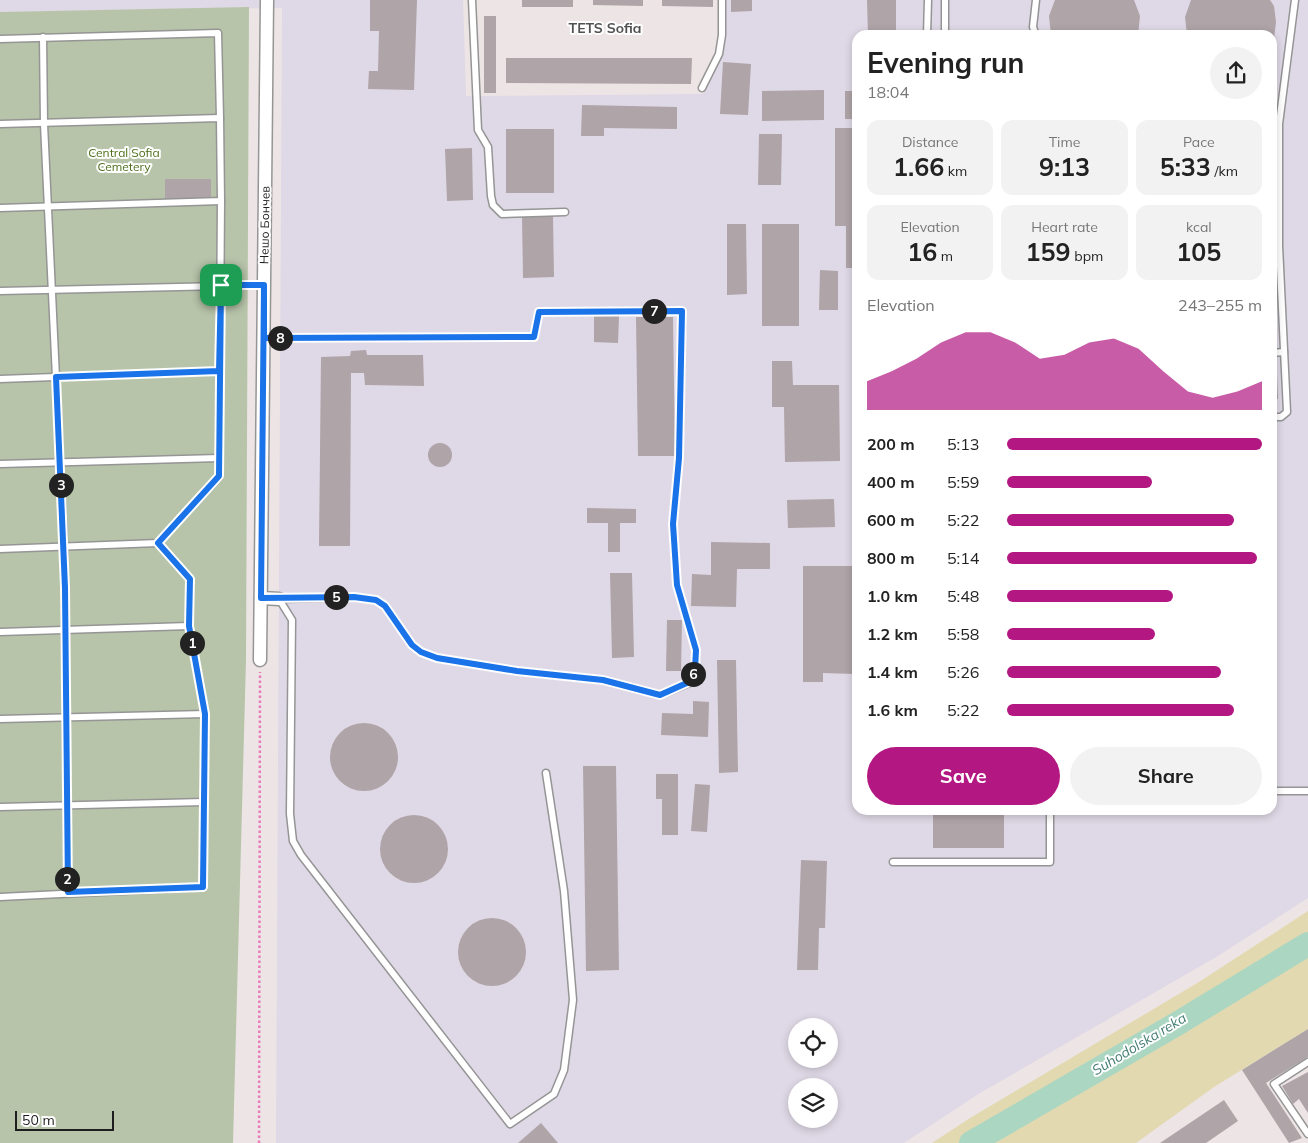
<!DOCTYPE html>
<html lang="en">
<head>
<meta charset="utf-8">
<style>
  :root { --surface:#fff; --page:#f2f2f2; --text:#222; --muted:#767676; --accent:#b31882 }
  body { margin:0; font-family:Mulish,sans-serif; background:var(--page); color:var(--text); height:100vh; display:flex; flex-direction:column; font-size:19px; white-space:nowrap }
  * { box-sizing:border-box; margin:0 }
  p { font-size:16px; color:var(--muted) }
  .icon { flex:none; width:28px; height:28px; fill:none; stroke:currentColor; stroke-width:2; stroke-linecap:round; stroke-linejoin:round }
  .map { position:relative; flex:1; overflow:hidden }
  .panel { position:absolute; left:852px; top:30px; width:425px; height:785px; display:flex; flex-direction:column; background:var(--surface); border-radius:15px; box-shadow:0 2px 8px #0003 }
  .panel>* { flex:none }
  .buttons { position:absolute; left:788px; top:1018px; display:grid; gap:10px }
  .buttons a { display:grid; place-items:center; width:50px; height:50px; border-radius:50%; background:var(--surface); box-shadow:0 2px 8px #0003; font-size:25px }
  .scale { position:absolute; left:15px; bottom:12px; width:99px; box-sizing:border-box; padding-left:5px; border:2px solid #1e1e1e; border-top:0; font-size:14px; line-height:18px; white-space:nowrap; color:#1e1e1e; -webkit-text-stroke:4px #fff; paint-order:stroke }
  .pin { position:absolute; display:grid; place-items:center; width:42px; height:42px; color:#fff; margin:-21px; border-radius:10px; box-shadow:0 2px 8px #0006 }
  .km { position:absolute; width:25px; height:25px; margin:-12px; border-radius:50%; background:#222; color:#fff; font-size:14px; line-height:25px; text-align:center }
  .round { display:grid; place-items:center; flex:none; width:52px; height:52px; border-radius:26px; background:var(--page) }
  .summary { display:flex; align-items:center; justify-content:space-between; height:85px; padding:0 15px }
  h1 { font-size:28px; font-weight:700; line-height:38px }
  .stats { display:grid; grid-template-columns:repeat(3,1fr); gap:8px; height:85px; padding:5px 15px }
  .stats div { display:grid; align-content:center; border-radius:12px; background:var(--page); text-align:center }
  .stats b { font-size:25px; font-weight:700 }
  .stats small { font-size:14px; font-weight:400 }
  .stats p { font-size:14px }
  .chart { height:140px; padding:10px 15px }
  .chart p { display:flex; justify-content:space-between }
  .chart svg { width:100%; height:90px; margin-top:5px; fill:var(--accent); opacity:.7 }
  .action { display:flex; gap:10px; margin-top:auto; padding:10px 15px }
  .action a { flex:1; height:58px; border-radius:30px; background:var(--accent); color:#fff; font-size:20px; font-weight:700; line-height:58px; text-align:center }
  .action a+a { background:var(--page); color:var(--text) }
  ul { padding:0 15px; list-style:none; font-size:16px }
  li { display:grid; grid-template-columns:80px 60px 1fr; align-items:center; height:38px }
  li i { height:12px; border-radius:6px; background:var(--accent) }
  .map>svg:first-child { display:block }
  .industrial { fill:#dfd8e6; fill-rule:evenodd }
  .grass { fill:#e2d9b1 }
  .cemetery { fill:#b7c4a9 }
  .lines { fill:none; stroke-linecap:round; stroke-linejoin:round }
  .river { stroke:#aad6c2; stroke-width:24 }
  .building { fill:#afa4a7 }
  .service-casing { stroke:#959595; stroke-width:9 }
  .minor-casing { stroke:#959595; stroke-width:15 }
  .path { stroke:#e97bbb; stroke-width:2.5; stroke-dasharray:2.5 2.5; stroke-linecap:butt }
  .service { stroke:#fff; stroke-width:6 }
  .minor { stroke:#fff; stroke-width:12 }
  .route-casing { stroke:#fff; stroke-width:10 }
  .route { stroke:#1a73e8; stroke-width:6 }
  .labels { text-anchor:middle; stroke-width:4; stroke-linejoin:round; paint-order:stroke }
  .park-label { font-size:12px; fill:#4c6f19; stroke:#fff }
  .street-label { font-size:12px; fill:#1e1e1e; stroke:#fff }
  .neighbourhood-label { font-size:14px; font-weight:bold; fill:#515151; stroke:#fff }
  .water-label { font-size:14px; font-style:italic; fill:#457e73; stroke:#fff }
</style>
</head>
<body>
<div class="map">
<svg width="1308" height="1143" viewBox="0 0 1308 1143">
  <rect width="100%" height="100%" fill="#ede5e5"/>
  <path class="industrial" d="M0 0H463L466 96 703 94 723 48 724 0H1308V898L1218 956 980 1093 904 1143H276L282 8 0 12ZM858 35H1272V810H858ZM796 1026H829V1059H796ZM796 1086H829V1119H796Z"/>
  <polygon class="grass" points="1308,911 1308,1029 1214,1087 1136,1143 932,1143 970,1118 1199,982"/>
  <polygon class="cemetery" points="249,7 246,660 233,1143 0,1143 0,12"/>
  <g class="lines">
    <polyline class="river" points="971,1143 1180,1022 1308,944"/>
  </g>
  <g class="building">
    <polygon points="370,0 417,0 414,90 368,89 369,71 378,71 379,31 370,31"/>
    <rect x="522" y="0" width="51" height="7"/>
    <polygon points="593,0 643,0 643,6 593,5"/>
    <polygon points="662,0 713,0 713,7 662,6"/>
    <polygon points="731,0 752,0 752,11 731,12"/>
    <polygon points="867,0 896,0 896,35 868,35"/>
    <polygon points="1055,0 1134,0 1140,16 1138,35 1051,35 1049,16"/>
    <polygon points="1191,0 1270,0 1274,6 1276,22 1274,39 1272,35 1187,35 1185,17"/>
    <rect x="484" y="16" width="12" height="77"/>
    <polygon points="506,58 692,58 691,84 506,83"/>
    <polygon points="723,62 751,64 748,115 720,114"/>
    <polygon points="824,90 824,120 762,121 762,91"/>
    <rect x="845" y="91" width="13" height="28"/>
    <polygon points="582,105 677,107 677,129 604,128 604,136 581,136"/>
    <polygon points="835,128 858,128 858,268 846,268 846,226 835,226"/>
    <rect x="506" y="129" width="48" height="64"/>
    <polygon points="759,134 782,134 781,185 758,185"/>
    <polygon points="472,148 473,200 447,201 445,149"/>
    <rect x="165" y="179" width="46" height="20"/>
    <polygon points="522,216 553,216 554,277 523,278"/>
    <polygon points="727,224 746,224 747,294 727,295"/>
    <rect x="762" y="224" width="37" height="102"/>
    <polygon points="820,270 838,271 838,310 819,310"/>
    <polygon points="594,315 619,316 618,343 594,342"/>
    <polygon points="636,317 673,317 675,456 638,456"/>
    <polygon points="366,350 367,355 423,355 424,386 365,385 364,373 351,373 350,546 319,546 321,357 350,356 351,351"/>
    <polygon points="772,361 792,361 793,385 839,385 840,461 785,462 784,407 772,407"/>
    <polygon points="1272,375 1277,375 1278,399 1272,399"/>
    <circle cx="440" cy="455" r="12"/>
    <polygon points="834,499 835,527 788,528 787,500"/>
    <polygon points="587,508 636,509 636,523 620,523 620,552 608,552 608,523 587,523"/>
    <polygon points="711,542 770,543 770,569 737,569 736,607 691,606 692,574 711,575"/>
    <polygon points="803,566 858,566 858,768 854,768 854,674 823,673 823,682 803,682"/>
    <polygon points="610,573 632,573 634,657 612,658"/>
    <polygon points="667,620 682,620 681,671 666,671"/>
    <polygon points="717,660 736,660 738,772 719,773"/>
    <polygon points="693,701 709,702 708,737 661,735 662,713 693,714"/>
    <circle cx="364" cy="757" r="34"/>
    <polygon points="583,766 616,766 619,970 586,971"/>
    <polygon points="656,774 678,774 678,835 662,835 662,799 656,799"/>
    <polygon points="695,784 710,785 707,832 691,831"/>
    <rect x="933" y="810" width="71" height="38"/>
    <circle cx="414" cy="849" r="34"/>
    <polygon points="801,860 827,861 825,928 819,928 818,970 797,970"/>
    <circle cx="492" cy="952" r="34"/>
    <polygon points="1308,1029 1308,1057 1266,1083 1302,1138 1289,1143 1242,1070"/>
    <polygon points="1308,1072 1308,1113 1299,1099 1293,1104 1282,1086"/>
    <polygon points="1224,1100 1238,1121 1206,1143 1160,1143"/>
    <polygon points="541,1123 558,1143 518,1143"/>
  </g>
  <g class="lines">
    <g class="service-casing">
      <g id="service">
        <polyline points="472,0 478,130 488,147 491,196 493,205 502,214 565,212"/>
        <polyline points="945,0 945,35"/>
        <polyline points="927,35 928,0"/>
        <polyline points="1036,35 1033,27 1036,0"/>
        <polyline points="43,37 44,124 64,547 68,893"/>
        <polyline points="0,39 218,33 220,118"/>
        <polyline points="702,88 719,54 722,35 722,0"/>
        <polyline points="0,124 220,118 221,201 0,208"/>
        <polyline points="0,291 264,285"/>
        <polyline points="264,338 534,337 539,312 682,311 679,458 673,524 677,585 696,650 695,669 689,683 660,695 603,680 517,671 437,658 421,652 412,645 385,606 376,600 354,597 279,599"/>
        <polyline points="1272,353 1284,352"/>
        <polyline points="0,379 219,371"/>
        <polyline points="1272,417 1281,417 1287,412 1279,246 1279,124 1295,0"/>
        <polyline points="0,464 219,458"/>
        <polyline points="0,549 158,543 219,477 221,201"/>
        <polyline points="279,599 292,620 290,814 293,841 301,855 510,1124 554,1094 564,1070 573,1000 564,891 546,773"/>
        <polyline points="0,632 189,626"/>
        <polyline points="0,719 205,714"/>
        <polyline points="1272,791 1308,791"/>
        <polyline points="0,807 204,802"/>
        <polyline points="893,862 1050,862 1050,810"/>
        <polyline points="0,897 203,887 205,714 189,626 190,579 158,543"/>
        <polyline points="1308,1062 1274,1084 1308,1134"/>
      </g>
    </g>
    <g class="minor-casing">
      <g id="minor">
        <polyline points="261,598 279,599"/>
        <polyline points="260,660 267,0"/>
      </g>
    </g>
    <polyline class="path" points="259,1143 260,672"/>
    <use href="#service" class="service"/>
    <use href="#minor" class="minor"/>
  </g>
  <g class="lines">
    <g class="route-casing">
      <polyline id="route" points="221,285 219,476 158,543 190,579 189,626 205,714 203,887 68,892 65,588 56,377 219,371 221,285 264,285 261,598 354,597 376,600 385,606 412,645 421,652 437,658 517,671 603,680 660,695 689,682 695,669 696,650 677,585 673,524 679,458 682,311 539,312 534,337 264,338 264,285 221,285"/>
    </g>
    <use href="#route" class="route"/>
  </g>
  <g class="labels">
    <g class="park-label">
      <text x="124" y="157">Central Sofia<tspan x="124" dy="14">Cemetery</tspan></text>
    </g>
    <g class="street-label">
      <text transform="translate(265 225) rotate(-89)" y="4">Нешо Бончев</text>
    </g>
    <g class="neighbourhood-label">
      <text x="605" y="33">TETS Sofia</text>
    </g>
    <g class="water-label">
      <text transform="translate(1139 1044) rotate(-31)" y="5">Suhodolska reka</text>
    </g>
  </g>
</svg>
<div class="buttons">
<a><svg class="icon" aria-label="locate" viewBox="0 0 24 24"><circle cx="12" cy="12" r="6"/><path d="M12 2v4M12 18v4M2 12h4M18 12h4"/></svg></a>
<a><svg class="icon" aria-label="layers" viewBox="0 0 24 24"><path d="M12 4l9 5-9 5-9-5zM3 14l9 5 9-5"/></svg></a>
</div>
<div class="scale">50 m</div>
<div class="pin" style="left:221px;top:285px;background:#1e9e55"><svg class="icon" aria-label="arrive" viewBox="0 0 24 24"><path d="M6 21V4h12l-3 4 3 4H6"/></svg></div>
<b class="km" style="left:192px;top:643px">1</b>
<b class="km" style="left:67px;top:879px">2</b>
<b class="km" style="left:61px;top:485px">3</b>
<b class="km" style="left:336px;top:597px">5</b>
<b class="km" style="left:693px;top:674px">6</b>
<b class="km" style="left:654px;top:311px">7</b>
<b class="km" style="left:280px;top:338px">8</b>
<section class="panel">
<div class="summary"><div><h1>Evening run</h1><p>18:04</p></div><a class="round"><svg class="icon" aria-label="share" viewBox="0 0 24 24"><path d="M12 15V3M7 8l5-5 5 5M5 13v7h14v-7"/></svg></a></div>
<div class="stats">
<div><p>Distance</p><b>1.66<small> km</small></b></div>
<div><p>Time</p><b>9:13</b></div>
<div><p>Pace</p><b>5:33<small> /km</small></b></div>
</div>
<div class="stats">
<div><p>Elevation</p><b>16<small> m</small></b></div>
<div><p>Heart rate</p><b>159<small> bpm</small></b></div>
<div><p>kcal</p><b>105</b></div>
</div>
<div class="chart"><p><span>Elevation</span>243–255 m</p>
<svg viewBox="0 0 160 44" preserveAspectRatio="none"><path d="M0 44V30L10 25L20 19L30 11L40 6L50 6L60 11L70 19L80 17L90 11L100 9L110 14L120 25L130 35L140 38L150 35L160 30V44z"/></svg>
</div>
<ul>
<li><b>200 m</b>5:13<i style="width:100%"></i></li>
<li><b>400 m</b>5:59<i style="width:57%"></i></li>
<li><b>600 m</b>5:22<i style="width:89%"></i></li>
<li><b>800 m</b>5:14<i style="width:98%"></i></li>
<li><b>1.0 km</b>5:48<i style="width:65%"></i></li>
<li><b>1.2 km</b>5:58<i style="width:58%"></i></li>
<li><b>1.4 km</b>5:26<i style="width:84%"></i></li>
<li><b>1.6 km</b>5:22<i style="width:89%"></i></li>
</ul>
<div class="action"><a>Save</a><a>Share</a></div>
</section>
</div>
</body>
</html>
